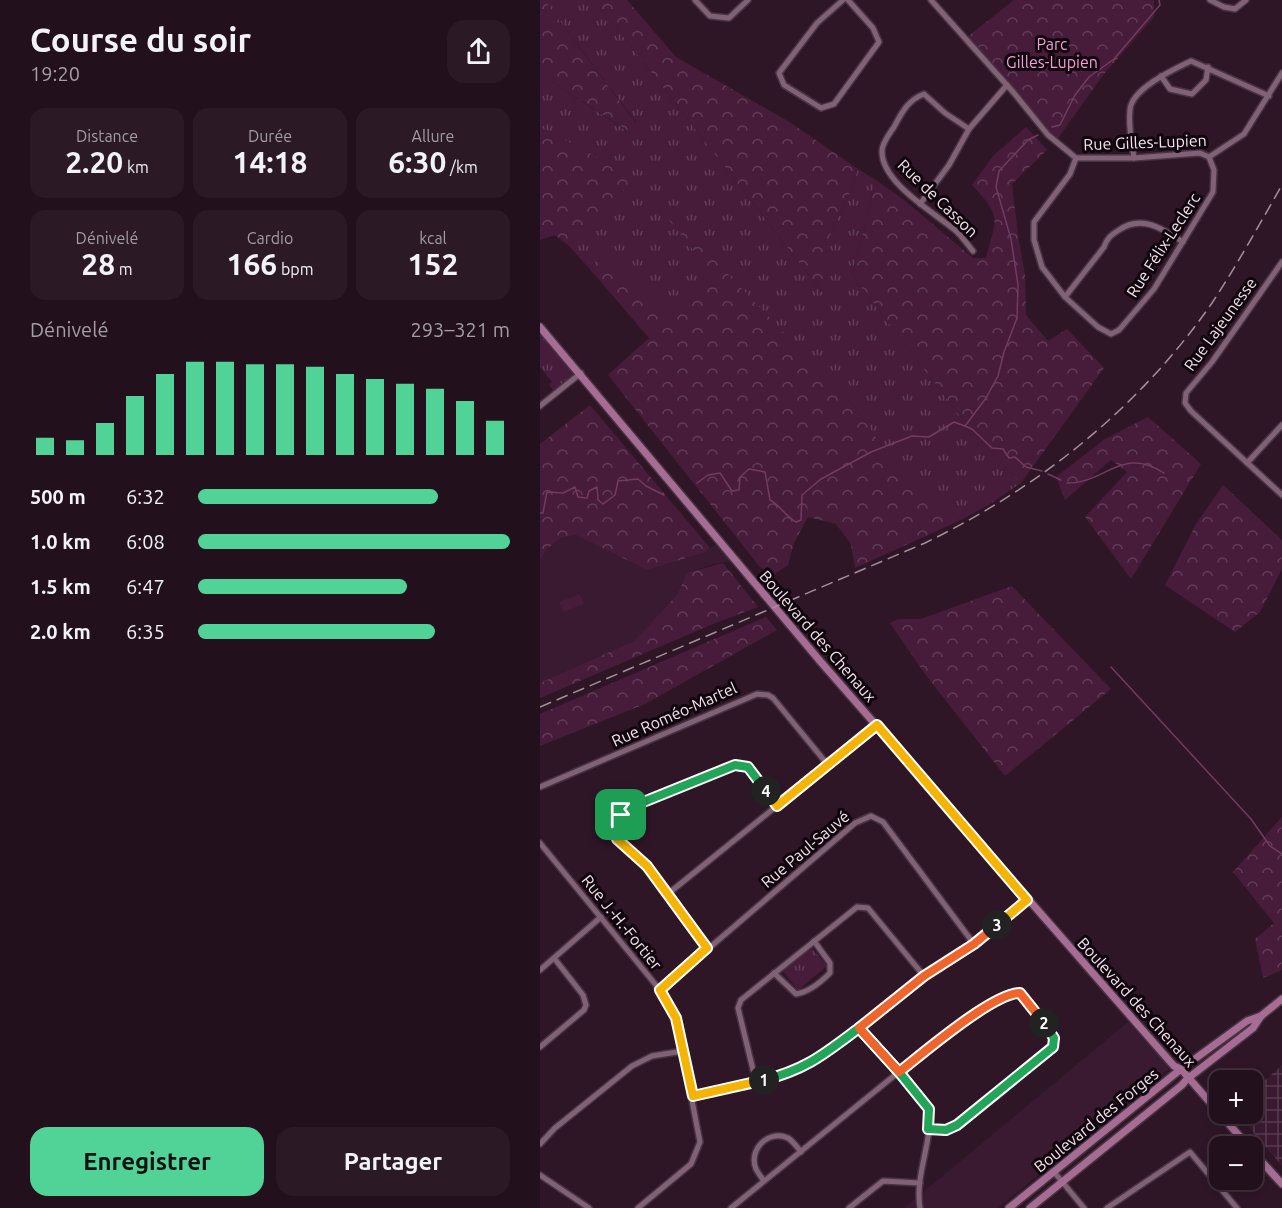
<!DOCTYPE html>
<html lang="fr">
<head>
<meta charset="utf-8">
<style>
  :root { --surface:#23101d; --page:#2b1926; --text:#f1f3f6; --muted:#a39da4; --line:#40303b; --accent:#51d397 }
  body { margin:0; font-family:Ubuntu,sans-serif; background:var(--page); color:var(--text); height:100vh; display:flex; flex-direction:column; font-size:22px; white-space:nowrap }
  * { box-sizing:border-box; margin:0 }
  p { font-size:20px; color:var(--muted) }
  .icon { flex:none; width:33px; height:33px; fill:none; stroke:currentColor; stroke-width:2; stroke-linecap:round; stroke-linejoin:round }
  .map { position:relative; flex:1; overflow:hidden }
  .drawer { display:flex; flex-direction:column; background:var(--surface); width:540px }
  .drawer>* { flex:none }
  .fabs { position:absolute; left:669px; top:1070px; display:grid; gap:12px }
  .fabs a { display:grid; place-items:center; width:54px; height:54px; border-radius:12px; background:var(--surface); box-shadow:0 3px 9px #0003,0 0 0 2px var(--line); font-size:30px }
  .pin { position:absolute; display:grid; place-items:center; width:51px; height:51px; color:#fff; margin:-26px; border-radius:12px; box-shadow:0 3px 9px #0006 }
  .km { position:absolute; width:30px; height:30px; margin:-15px; border-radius:50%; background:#222; color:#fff; font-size:16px; line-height:30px; text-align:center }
  .round { display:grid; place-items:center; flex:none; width:63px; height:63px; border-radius:18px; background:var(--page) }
  .head { display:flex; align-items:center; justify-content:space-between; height:102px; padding:0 30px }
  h1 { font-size:33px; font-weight:600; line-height:45px }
  .metrics { display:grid; grid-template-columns:repeat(3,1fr); gap:9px; height:102px; padding:6px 30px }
  .metrics div { display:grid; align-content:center; border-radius:15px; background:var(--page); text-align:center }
  .metrics b { font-size:30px; font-weight:600 }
  .metrics small { font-size:16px; font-weight:400 }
  .metrics p { font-size:16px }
  .chart { height:168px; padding:12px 30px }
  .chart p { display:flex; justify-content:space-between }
  .chart svg { width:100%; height:108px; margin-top:6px; stroke:var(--accent); stroke-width:6 }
  .primary-button { display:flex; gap:12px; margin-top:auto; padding:12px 30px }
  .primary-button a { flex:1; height:69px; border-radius:18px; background:var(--accent); color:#111; font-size:24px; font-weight:600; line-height:69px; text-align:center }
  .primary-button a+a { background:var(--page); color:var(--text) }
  ul { padding:0 30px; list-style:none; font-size:20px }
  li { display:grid; grid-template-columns:96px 72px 1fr; align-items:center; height:45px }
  li i { height:15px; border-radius:8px; background:var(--accent) }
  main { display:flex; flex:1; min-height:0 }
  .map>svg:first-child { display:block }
  .built { fill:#3a1a30 }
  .industrial { fill:url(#industrial-grid) }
  .grass { fill:url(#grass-tufts) }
  .forest { fill:url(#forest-crowns) }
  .garden { fill:#461c3a }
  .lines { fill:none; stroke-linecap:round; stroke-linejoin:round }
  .stream { stroke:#723b61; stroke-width:1.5 }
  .street-casing { stroke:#473441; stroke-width:8 }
  .secondary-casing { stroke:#473441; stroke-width:10 }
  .street { stroke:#806175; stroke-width:5 }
  .secondary { stroke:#a66c93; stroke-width:7 }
  .rail { stroke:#a48f9c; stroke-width:1.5; stroke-dasharray:12 6; stroke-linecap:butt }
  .split-1-casing { stroke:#fff; stroke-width:12 }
  .split-2-casing { stroke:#fff; stroke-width:12 }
  .split-3-casing { stroke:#fff; stroke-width:12 }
  .split-4-casing { stroke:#fff; stroke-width:12 }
  .split-5-casing { stroke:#fff; stroke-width:12 }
  .split-1 { stroke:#f5b400; stroke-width:8 }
  .split-2 { stroke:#22a559; stroke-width:8 }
  .split-3 { stroke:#f0652b; stroke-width:8 }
  .split-4 { stroke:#f5b400; stroke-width:8 }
  .split-5 { stroke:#22a559; stroke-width:8 }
  .labels { text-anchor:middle; stroke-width:6; stroke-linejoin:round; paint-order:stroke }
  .park-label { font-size:16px; fill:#f39ed6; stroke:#10060d }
  .street-label { font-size:16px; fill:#f5e3ee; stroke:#10060d }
</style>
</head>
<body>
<main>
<section class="drawer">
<div class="head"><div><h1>Course du soir</h1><p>19:20</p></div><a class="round"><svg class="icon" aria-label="share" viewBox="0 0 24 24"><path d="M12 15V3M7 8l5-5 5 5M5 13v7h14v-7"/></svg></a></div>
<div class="metrics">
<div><p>Distance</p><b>2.20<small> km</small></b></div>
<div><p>Durée</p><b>14:18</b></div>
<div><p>Allure</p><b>6:30<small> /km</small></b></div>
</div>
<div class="metrics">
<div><p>Dénivelé</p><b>28<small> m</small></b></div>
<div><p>Cardio</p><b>166<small> bpm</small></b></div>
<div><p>kcal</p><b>152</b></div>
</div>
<div class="chart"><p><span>Dénivelé</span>293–321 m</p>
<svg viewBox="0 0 160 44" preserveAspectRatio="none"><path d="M5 44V37M15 44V38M25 44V31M35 44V20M45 44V11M55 44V6M65 44V6M75 44V7M85 44V7M95 44V8M105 44V11M115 44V13M125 44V15M135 44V17M145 44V22M155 44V30"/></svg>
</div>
<ul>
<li><b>500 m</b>6:32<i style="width:77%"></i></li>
<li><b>1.0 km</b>6:08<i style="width:100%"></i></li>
<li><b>1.5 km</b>6:47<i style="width:67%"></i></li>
<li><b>2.0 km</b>6:35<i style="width:76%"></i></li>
</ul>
<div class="primary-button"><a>Enregistrer</a><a>Partager</a></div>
</section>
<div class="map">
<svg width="742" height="1208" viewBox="0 0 742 1208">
  <defs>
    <pattern id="industrial-grid" width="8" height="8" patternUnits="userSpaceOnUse" patternTransform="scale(1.5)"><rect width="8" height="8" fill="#3a1a30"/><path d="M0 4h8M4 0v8" fill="none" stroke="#573b4e"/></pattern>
    <pattern id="grass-tufts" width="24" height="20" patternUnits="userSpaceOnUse" patternTransform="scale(1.5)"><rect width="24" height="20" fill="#461c3a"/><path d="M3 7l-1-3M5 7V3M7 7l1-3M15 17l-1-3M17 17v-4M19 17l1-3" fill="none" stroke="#613d57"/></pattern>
    <pattern id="forest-crowns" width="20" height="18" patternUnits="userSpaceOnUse" patternTransform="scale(1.5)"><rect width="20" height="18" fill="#461c3a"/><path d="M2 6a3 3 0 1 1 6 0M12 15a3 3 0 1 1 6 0" fill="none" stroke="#613d57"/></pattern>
  </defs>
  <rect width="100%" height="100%" fill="#2f1627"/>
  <g class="built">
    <polygon points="36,535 107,570 166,552 178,542 193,561 174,564 147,573 137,595 94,641 0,683 0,560 7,549 21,538"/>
    <polygon points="588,1022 630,1068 458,1208 364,1208"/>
  </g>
  <polygon class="industrial" points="742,1065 742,1166 697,1113 712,1113 713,1091"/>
  <g class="grass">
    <polygon points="4,0 55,0 282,292 286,245 310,192 318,169 336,180 312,275 439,441 481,483 450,504 421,520 378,484 346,452 315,407 102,185 171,272 129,311 61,257 49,268 29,246 94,177 0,127 0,74 87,131 96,122"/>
    <polygon points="0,327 41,373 16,393 9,385 12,382 0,367"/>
    <polygon points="272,948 287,966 258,990 243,971"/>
  </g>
  <g class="forest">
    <polygon points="0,0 4,0 96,123 88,131 0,74"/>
    <polygon points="55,0 87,0 136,57 251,123 318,169 310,192 286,245 283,293"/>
    <polygon points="474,0 614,0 614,17 564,74 516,141 426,38"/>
    <polygon points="0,127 95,177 315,407 346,452 378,484 421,520 315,568 311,544 296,524 268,517 254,543 248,565 233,575 220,567 68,375 109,338 49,268 61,256 129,311 171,272 95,178 29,246 15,235 0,240"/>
    <path d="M486 127 507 150 472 184 478 235 485 275 486 315 508 341 527 329 564 368 481 483 439 441 312 275 336 180 364 200 433 258H446C456 218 463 218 432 185L454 155Z"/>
    <polygon points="50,405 170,548 166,552 107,570 36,535 21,538 7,549 0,560 0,444"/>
    <polygon points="608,417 661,464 591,579 545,517 587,472 571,460 525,500 516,477 565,439"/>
    <polygon points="683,485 742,540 742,569 720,612 695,632 625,585 656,524"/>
    <polygon points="183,563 218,607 173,624 0,698 0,683 94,641 137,595 147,573"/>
    <polygon points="472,586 571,689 465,776 385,674 350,623 358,619 381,619"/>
    <polygon points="226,617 237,630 105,704 0,746 0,714"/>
    <polygon points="742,817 742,970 723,978 715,939 734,923 693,872"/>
  </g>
  <polygon class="garden" points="40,594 44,604 23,612 19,602"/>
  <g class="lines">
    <g class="stream">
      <polyline points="512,127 520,125 535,95 549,77 574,59 620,5 619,0"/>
      <polyline points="425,426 432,429 452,448 463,449 469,458 475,457 486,467 502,471"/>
      <polyline points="508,474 521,480"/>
      <path d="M157 483 168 475 180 473 192 491 199 490 200 477 209 469 225 472 230 500C241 506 245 516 256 522L261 520 262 495 281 479 331 452 372 436 389 437 414 422 425 426 446 398 458 376 464 352 477 318 478 285 471 239 456 187 459 171 488 140 498 135"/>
      <path d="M527 483C565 484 582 445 624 473"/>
      <polyline points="0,513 3,513 7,492 23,493 35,487 38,497 47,498 49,491 57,487 58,500 63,504 75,495 78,481 98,479 106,486 124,495"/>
      <polyline points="571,667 711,819 730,846 742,854"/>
    </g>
    <g class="street-casing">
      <g id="street">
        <polyline points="155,0 170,16 189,18 208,0"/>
        <polyline points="303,0 277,23 239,73 244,85 281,108 294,104 339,42 333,28 308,0"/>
        <polyline points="391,0 474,93 508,135 536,158 594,158 660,153 669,157"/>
        <polyline points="670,0 684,7 695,9 706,0"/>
        <polyline points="621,76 630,89 652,94 666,80 668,67"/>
        <path d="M429 129 405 113 384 94C368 100 362 112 354 127 350 133 342 143 342 151 341 182 393 212 415 230 422 236 427 244 433 251"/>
        <polyline points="669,157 704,134 742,73"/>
        <polyline points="536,158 530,174 494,222 494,240 502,267 525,297 558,327 571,334 579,330 614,289 673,192 674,170 669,157"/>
        <path d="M594 158C592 143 588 126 590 110 591 89 634 69 651 61L729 96"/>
        <polyline points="380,204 409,165 429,129 467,85"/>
        <polyline points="742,262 672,362 646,393 645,403 651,411 742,495"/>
        <path d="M525 297 564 247C567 238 571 235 579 230 602 214 623 229 643 242"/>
        <polyline points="0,406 41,373"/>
        <polyline points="707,463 742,425"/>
        <polyline points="0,787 217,694 228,695 233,698 288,765"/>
        <polyline points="0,843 120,990 136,1018 160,1142 151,1164 98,1208"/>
        <polyline points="129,893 337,725"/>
        <path d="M167 948C148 921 130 891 107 866 99 857 77 844 75 833 73 821 83 813 91 807L195 765 208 767 237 806"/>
        <polyline points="0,970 61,917"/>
        <path d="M234 973 256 994C269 992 280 983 290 973V963L274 941"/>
        <polyline points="120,990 315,823 331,816 343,822 434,944"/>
        <path d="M319 1028C332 1043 390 1100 390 1117 390 1147 375 1177 380 1208"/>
        <polyline points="0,1047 44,1010 46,1005 43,995 14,958"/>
        <polyline points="216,1082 198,1008 201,1000 317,907 328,908 384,976"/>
        <polyline points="152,1096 245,1074 278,1059 384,976 434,944 487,900"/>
        <polyline points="0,1144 15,1128 92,1066 112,1056 143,1051"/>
        <polyline points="514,1172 544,1208"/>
        <polyline points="0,1175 49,1208"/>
        <path d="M224 1181C222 1178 218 1173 216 1169 208 1150 228 1129 248 1138 253 1141 257 1147 261 1152"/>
        <path d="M191 1208 413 1028 466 995 480 993C492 1008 516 1027 513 1047L417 1125 406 1130 388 1129"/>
        <polyline points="309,1208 343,1181 380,1183"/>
        <polyline points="567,1208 650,1152 697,1208"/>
      </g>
    </g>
    <g class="secondary-casing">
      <g id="secondary">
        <polyline points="0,327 280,661 634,1066 641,1069 708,1146"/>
        <polyline points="712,1151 742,1184"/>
        <polyline points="469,1208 641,1069 707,1021 721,1016"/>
        <polyline points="490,1208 642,1085 647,1079 713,1028 721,1016 742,999"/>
      </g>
    </g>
    <use href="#street" class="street"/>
    <use href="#secondary" class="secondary"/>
    <path class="rail" d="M0 707 385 543C500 487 599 408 672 303 697 265 719 225 742 185"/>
  </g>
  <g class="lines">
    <g class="split-1-casing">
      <polyline id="split-1" points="81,815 75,829 77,839 107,866 167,948 120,990 136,1018 153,1096 224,1080"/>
    </g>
    <g class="split-2-casing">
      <path id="split-2" d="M224 1080C267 1069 284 1054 319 1028L359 1072 389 1109 388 1129 406 1130 417 1125 513 1047 514 1038 504 1023"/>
    </g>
    <g class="split-3-casing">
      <path id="split-3" d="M457 925 434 944 384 976 319 1028 359 1072C382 1054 453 993 480 993L504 1023"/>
    </g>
    <g class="split-4-casing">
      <polyline id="split-4" points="226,791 237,806 337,725 487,900 457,925"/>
    </g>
    <g class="split-5-casing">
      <polyline id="split-5" points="81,815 91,807 195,765 208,767 226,791"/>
    </g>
    <use href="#split-1" class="split-1"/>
    <use href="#split-2" class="split-2"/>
    <use href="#split-3" class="split-3"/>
    <use href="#split-4" class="split-4"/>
    <use href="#split-5" class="split-5"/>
  </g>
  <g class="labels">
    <g class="park-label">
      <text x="512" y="50">Parc<tspan x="512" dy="18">Gilles-Lupien</tspan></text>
    </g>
    <g class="street-label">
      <text transform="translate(605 142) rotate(-2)" y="6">Rue Gilles-Lupien</text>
      <text transform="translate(398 198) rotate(44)" y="6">Rue de Casson</text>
      <text transform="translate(623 245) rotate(-57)" y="6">Rue Félix-Leclerc</text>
      <text transform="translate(680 324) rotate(-54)" y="6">Rue Lajeunesse</text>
      <text transform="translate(278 636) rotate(49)" y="6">Boulevard des Chenaux</text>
      <text transform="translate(134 714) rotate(-24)" y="6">Rue Roméo-Martel</text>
      <text transform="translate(265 849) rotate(-40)" y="6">Rue Paul-Sauvé</text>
      <text transform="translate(82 922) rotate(51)" y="6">Rue J.-H.-Fortier</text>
      <text transform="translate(597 1002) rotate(48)" y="6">Boulevard des Chenaux</text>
      <text transform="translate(556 1120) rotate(-39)" y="6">Boulevard des Forges</text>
    </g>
  </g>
</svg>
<div class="fabs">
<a>+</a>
<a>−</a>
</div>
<div class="pin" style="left:81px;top:815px;background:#1e9e55"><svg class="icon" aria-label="arrive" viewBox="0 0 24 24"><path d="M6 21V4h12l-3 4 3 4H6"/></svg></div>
<b class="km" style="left:224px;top:1080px">1</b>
<b class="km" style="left:504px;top:1023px">2</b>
<b class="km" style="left:457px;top:925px">3</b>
<b class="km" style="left:226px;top:791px">4</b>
</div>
</main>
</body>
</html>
